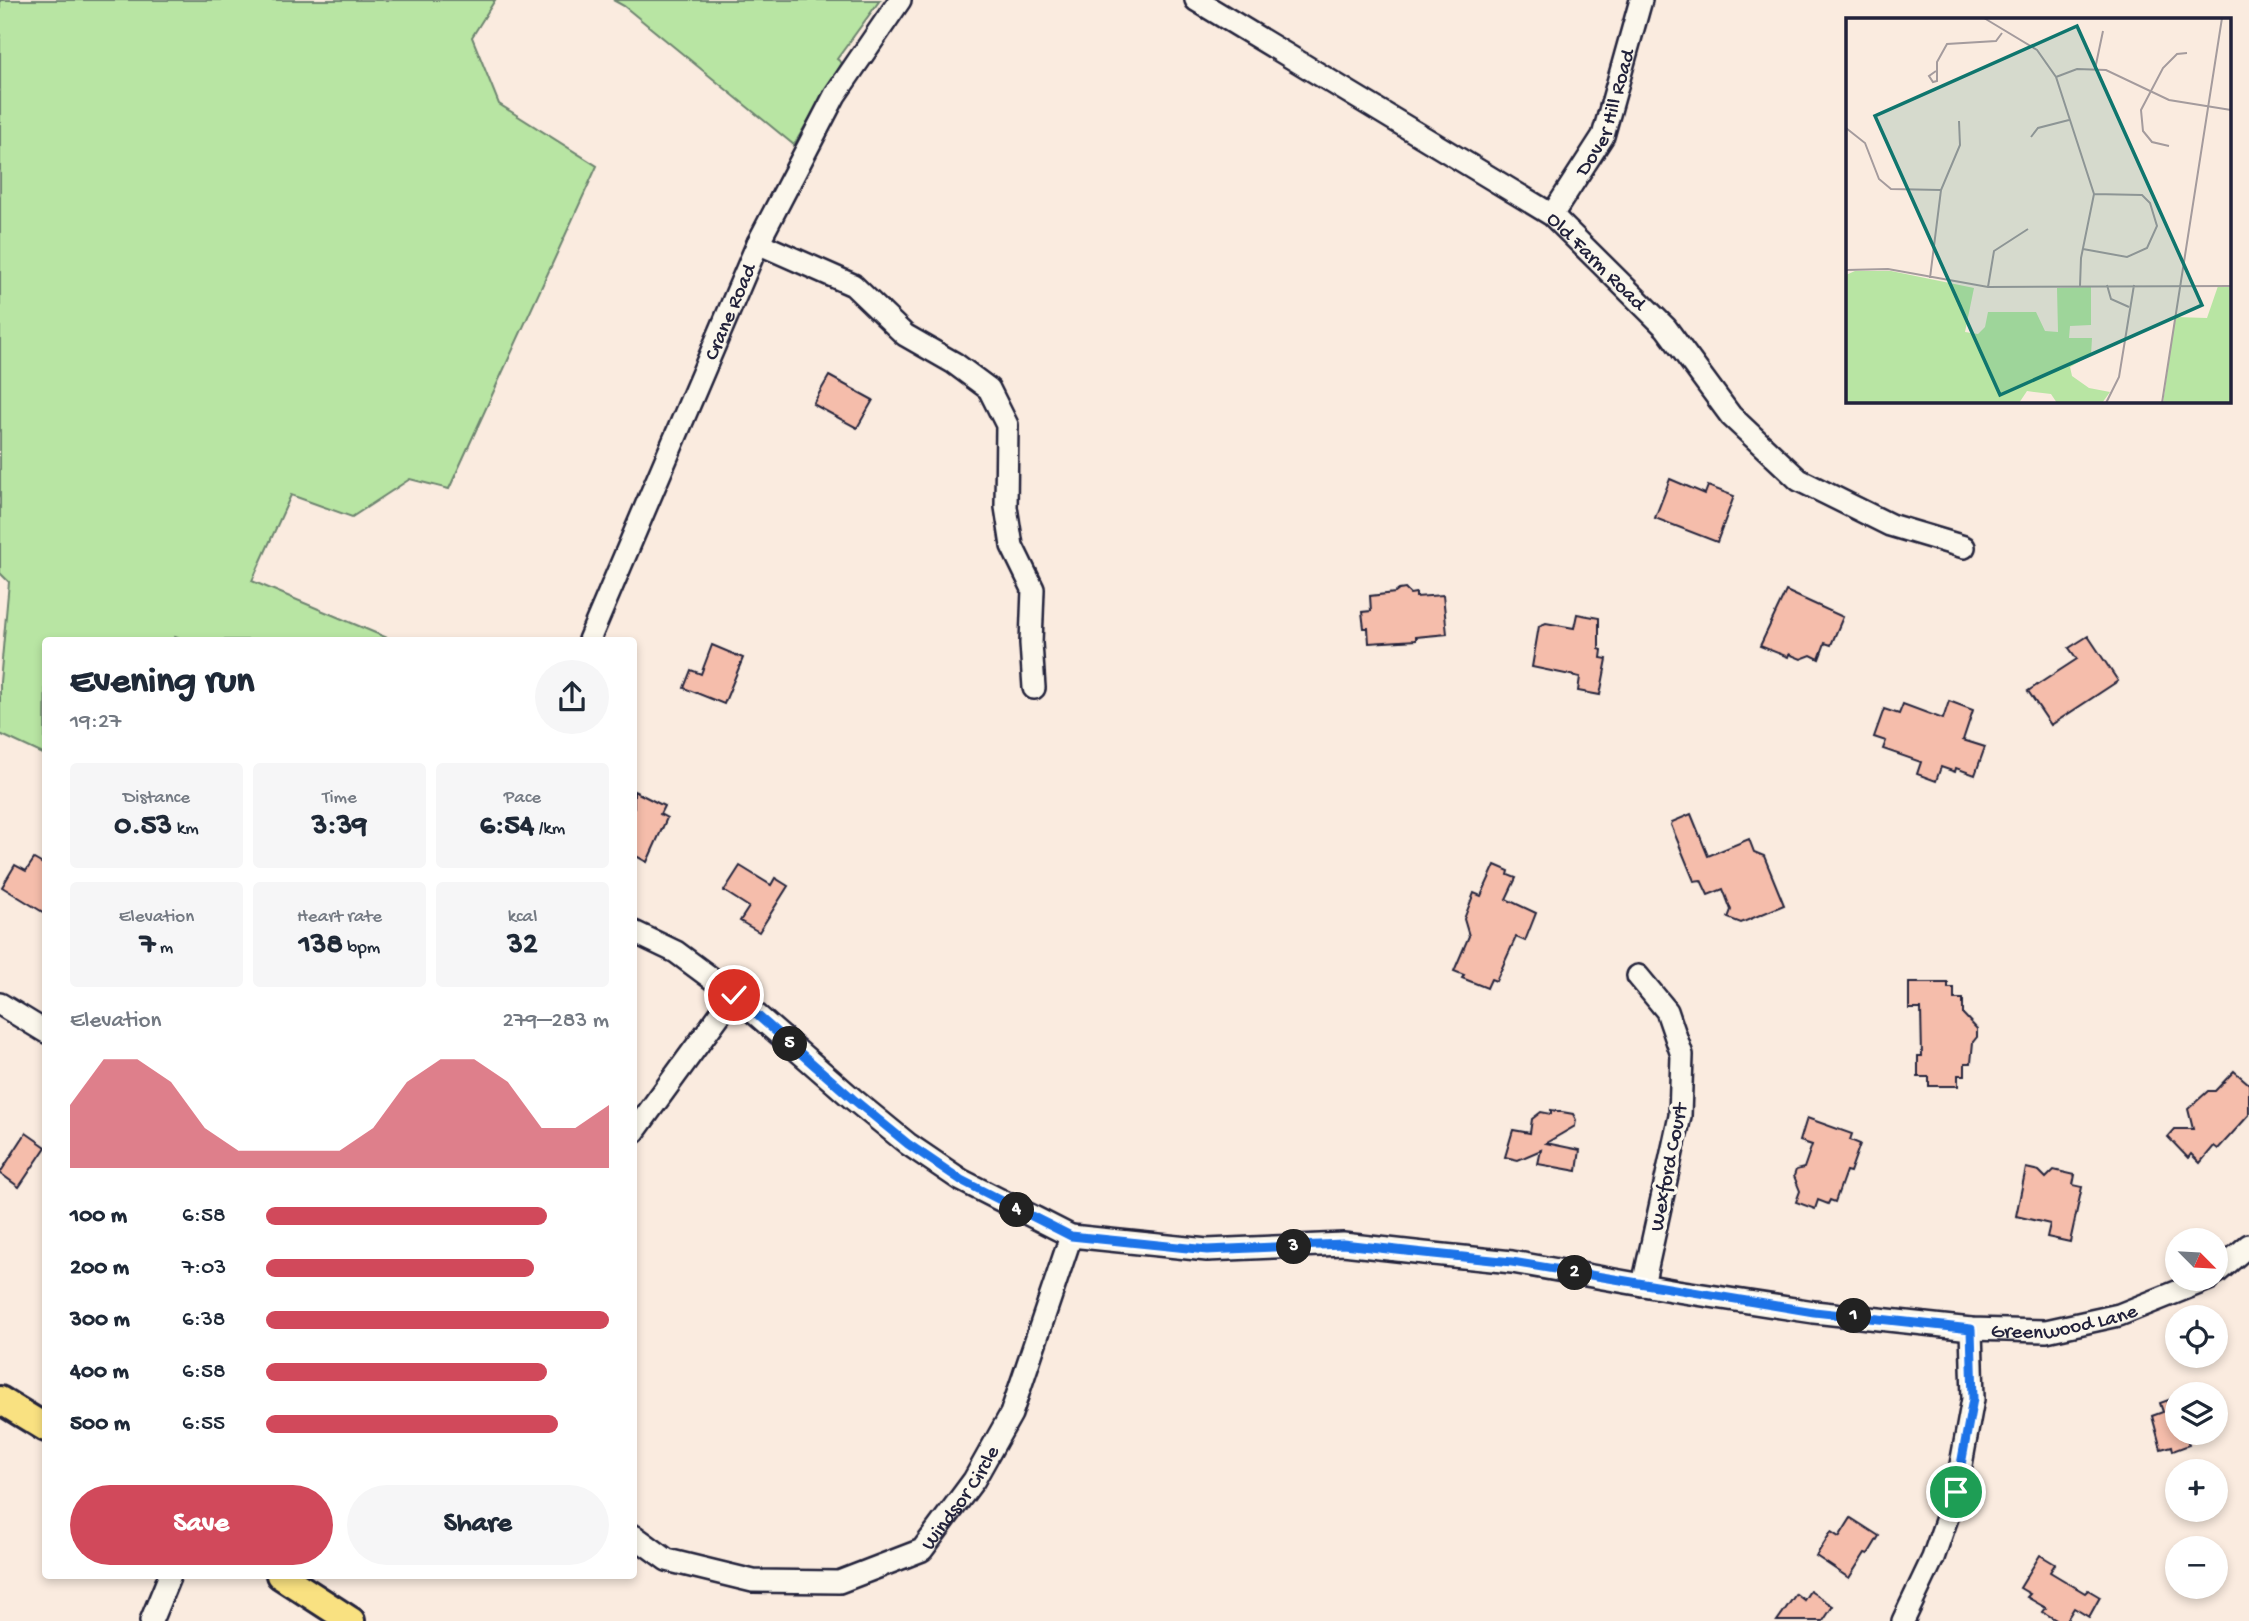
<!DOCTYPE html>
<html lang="en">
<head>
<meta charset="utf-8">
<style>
  :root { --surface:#fff; --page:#f6f6f7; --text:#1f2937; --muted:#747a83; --accent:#d1495b }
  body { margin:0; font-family:"Gochi Hand",sans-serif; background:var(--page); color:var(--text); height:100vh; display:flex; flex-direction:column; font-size:26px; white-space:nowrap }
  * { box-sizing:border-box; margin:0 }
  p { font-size:23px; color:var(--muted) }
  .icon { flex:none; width:38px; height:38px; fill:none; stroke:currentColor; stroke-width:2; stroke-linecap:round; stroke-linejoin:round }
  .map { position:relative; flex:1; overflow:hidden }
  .side { position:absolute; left:42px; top:637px; width:595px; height:942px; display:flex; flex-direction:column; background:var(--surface); border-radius:7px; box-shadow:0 4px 10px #0003 }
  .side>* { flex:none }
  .needle { width:46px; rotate:114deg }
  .controls { position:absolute; left:2165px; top:1228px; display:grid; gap:14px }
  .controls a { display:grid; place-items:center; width:63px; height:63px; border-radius:50%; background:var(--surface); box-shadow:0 4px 10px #0003; font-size:35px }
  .pin { position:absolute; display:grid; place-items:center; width:60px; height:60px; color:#fff; margin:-30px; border:4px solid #fff; border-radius:50%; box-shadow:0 2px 7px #0007 }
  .km { position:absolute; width:35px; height:35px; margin:-18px; border-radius:50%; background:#222; color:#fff; font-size:19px; line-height:35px; text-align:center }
  .round { display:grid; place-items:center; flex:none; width:74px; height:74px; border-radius:37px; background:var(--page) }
  .overview { display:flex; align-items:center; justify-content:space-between; height:119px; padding:0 28px }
  h1 { font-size:38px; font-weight:700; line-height:52px }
  .metrics { display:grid; grid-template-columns:repeat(3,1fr); gap:10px; height:119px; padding:7px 28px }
  .metrics div { display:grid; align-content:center; border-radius:7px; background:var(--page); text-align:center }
  .metrics b { font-size:30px; font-weight:700 }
  .metrics small { font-size:19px; font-weight:400 }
  .metrics p { font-size:19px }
  .chart { height:196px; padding:14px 28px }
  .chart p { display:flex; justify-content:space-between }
  .chart svg { width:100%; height:126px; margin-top:7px; fill:var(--accent); opacity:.7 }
  .button { display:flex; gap:14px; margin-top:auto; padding:14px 28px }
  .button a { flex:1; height:80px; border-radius:42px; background:var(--accent); color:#fff; font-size:28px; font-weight:700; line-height:80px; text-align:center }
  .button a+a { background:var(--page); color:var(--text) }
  ul { padding:0 28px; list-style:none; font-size:23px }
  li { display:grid; grid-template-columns:112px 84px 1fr; align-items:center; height:52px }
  li i { height:18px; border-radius:9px; background:var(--accent) }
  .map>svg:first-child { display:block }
  .green { fill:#b8e5a3; stroke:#6d846f; stroke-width:2 }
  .building { fill:#f5bdab; stroke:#22223b; stroke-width:2 }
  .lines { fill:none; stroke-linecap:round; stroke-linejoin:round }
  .minor-casing { stroke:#22223b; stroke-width:26 }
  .major-casing { stroke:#22223b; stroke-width:32 }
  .minor { stroke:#fbf7ec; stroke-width:21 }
  .major { stroke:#f9e181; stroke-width:26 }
  .route-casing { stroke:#fff; stroke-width:14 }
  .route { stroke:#1a73e8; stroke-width:9 }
  .labels { text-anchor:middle; stroke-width:7; stroke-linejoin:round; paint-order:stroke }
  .street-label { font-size:21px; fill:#22223b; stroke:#fbf7ec }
  .inset-road { fill:none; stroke:#a49b9d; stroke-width:2 }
  .view { fill:#0f766e; fill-opacity:0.15; stroke:#0f766e; stroke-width:3.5 }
  .inset-edge { fill:none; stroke:#22223b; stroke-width:3.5 }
</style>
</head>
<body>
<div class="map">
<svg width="2249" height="1621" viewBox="0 0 2249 1621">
  <rect width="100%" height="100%" fill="#faebdf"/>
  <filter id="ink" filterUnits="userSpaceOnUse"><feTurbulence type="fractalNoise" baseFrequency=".0143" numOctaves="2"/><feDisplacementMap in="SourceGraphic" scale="14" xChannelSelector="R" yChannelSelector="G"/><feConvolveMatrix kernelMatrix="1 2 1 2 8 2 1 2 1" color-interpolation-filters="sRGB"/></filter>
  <g filter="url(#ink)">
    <g class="green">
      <polygon points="0,0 495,0 472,37 499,104 597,166 449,489 410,479 352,517 291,495 252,581 392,640 183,640 175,637 173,640 46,640 45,755 0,734 0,682 9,582 0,573"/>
      <polygon points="613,0 880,0 837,59 842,63 794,145 624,6"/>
    </g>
    <g class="building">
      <polygon points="829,376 873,400 857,428 813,404"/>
      <polygon points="1670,479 1705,494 1708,486 1734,496 1717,542 1655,518"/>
      <polygon points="1405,589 1410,594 1416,593 1416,597 1443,595 1447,634 1416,637 1416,640 1369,643 1368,628 1364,628 1362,612 1371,611 1370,596 1395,593 1399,590"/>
      <polygon points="1786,591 1843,617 1831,645 1825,643 1819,659 1811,655 1801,659 1789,654 1788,657 1760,646"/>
      <polygon points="1577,614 1599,618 1599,649 1602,650 1601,658 1607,659 1600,695 1578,691 1580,677 1532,667 1539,626 1546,623 1574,628"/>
      <polygon points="2088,636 2118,681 2051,725 2028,691 2077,659 2069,648"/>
      <polygon points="712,645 743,658 724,704 684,688 691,670 701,674"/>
      <polygon points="1949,701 1973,710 1963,740 1985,747 1975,775 1956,768 1955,772 1941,767 1936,781 1917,774 1921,762 1883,749 1886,741 1874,737 1884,709 1899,714 1903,704 1943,719"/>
      <polygon points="634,791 664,806 660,814 667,818 647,862 634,855"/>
      <polygon points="1691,814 1708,856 1749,839 1754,852 1764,856 1784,905 1741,923 1728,918 1731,910 1723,889 1708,895 1701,880 1694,881 1671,825 1672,822"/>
      <polygon points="34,859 46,866 46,914 2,887 15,865 26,871"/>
      <polygon points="1495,865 1509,871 1508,875 1516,878 1506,899 1536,913 1525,941 1516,937 1496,981 1491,979 1487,988 1462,978 1464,975 1454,971 1469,936 1464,919 1474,893 1481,896"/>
      <polygon points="740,866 771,885 775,878 788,886 759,932 740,921 749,907 724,891"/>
      <polygon points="1909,983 1948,983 1948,988 1954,988 1954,999 1963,999 1963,1014 1977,1029 1977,1037 1973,1042 1971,1063 1965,1063 1965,1075 1958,1075 1958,1086 1929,1086 1929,1077 1918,1077 1918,1056 1922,1056 1921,1009 1909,1009"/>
      <polygon points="2234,1071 2249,1084 2249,1115 2218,1149 2214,1146 2200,1163 2191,1154 2188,1158 2168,1137 2175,1129 2193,1129 2188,1109 2208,1091 2215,1091"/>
      <polygon points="1551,1110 1573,1114 1576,1120 1575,1126 1546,1143 1580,1150 1577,1171 1538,1164 1541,1150 1518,1160 1505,1157 1513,1130 1530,1133 1532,1119 1541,1112 1551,1114"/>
      <polygon points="1807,1118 1852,1134 1850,1140 1860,1144 1850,1172 1846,1171 1835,1202 1830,1200 1828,1204 1818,1200 1815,1209 1796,1202 1800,1191 1794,1176 1796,1170 1804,1168 1812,1145 1800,1141"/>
      <polygon points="26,1133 46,1147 19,1187 0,1173"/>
      <polygon points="2026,1168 2039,1171 2046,1178 2054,1170 2075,1175 2073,1185 2082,1187 2070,1242 2047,1237 2050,1224 2016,1216"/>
      <polygon points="2177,1397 2177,1433 2185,1433 2189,1445 2173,1451 2172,1446 2161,1449 2152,1416 2163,1412 2160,1403"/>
      <polygon points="1851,1518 1879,1536 1868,1554 1865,1553 1849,1578 1816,1556 1831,1532 1839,1537"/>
      <polygon points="2040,1555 2055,1564 2050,1572 2085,1593 2088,1590 2100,1597 2089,1617 2074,1608 2066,1621 2058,1621 2043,1612 2046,1608 2027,1597 2030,1594 2020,1588"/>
      <polygon points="1810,1591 1833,1606 1823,1621 1777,1621 1796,1594 1804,1600"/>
    </g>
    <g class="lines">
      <g class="minor-casing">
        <g id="minor">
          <path id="s1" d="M1196 0 1552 215 1666 328 1731 416 1799 480 1890 525 1964 547"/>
          <path id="s2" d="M1552 215 1603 136 1641 0"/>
          <polyline points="758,243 853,285 905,335 954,363 989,389 1007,425 1006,507 1012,546 1033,589 1031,643 1034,688"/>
          <path id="s3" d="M589 640 758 243 835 95 900 0"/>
          <path id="s4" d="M634 932 676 952 734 995 853 1099 908 1144 961 1180 1071 1236 1207 1250 1343 1244 1424 1253 1512 1262 1677 1291 1814 1312 1971 1329 2046 1331 2119 1315 2209 1279"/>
          <polyline points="1638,976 1667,1011 1682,1055 1680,1116 1643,1285"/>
          <polyline points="0,1004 46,1032"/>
          <polyline points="634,1132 734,995"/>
          <polyline points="2216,1273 2249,1245"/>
          <path id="s5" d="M634 1536 667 1560 753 1581 839 1582 922 1550 974 1480 1011 1414 1071 1236"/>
          <polyline points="151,1621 170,1575"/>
          <polyline points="1903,1621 1933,1558 1956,1492 1973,1399 1971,1329"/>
        </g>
      </g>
      <g class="major-casing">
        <g id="major">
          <polyline points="0,1400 46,1428"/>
          <polyline points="280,1575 351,1621"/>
        </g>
      </g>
      <use href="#minor" class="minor"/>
      <use href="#major" class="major"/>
    </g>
  </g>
  <g class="lines" filter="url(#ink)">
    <g class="route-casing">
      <polyline id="route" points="734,995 853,1099 908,1144 961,1180 1071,1236 1207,1250 1343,1244 1424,1253 1512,1262 1814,1312 1971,1329 1973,1399 1956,1492"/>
    </g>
    <use href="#route" class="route"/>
  </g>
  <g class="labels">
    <g class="street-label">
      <text dy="7" stroke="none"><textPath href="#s2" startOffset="117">Dover Hill Road</textPath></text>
      <text dy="7" stroke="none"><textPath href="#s1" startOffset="480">Old Farm Road</textPath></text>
      <text dy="7" stroke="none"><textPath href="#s3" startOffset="357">Crane Road</textPath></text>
      <text transform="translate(1667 1167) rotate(-79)" y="7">Wexford Court</text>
      <text dy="7" stroke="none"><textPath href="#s4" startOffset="1536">Greenwood Lane</textPath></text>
      <text dy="7" stroke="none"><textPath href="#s5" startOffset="369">Windsor Circle</textPath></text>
    </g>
  </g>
  <g transform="translate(1846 18)">
    <rect width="385" height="385" fill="#faebdf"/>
    <path d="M9 253H45L128 270 119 314 132 316 139 309 142 294H190L199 313 212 314 211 270 245 269V307L224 308 223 320H246L245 337 224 349 226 358 243 370 264 374 256 385H211L205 376 181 373 173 385H0V257ZM372 268H385V385H317L329 299 361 300Z" fill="#b8e5a3"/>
    <path class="inset-road" d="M138 0 191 32 210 59 248 176 235 240 234 268M249 51 257 13M90 53 83 58 87 64 91 63V44L101 26 150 23 156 15M210 59 231 51 260 52 323 82 385 92M0 110 19 125 33 161 45 171 95 172M185 119 192 110 223 102M323 128 306 124 297 113 295 92 317 50 331 36 341 35M237 231 281 239 301 230 311 208 304 185 296 177 248 176M0 252 42 251 142 269 385 268M84 260 95 172 114 127 113 103M261 267 265 281 283 289M142 269 148 233 182 211M260 385 273 359 288 267M316 385 376 0"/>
    <path class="view" d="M231 8 356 287 154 377 29 98Z"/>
    <rect width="385" height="385" class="inset-edge"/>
  </g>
</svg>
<div class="controls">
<a><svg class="needle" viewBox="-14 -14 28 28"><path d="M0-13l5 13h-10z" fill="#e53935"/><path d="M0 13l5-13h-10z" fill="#747a83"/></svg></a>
<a><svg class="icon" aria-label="locate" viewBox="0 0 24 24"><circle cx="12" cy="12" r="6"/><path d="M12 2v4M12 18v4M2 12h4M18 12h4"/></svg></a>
<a><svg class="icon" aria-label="layers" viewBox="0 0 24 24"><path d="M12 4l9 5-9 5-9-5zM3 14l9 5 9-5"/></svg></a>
<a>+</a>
<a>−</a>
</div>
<div class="pin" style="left:1956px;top:1492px;background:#1e9e55"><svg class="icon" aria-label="arrive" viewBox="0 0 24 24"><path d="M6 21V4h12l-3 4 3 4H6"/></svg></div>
<div class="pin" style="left:734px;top:995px;background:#d93025"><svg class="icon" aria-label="check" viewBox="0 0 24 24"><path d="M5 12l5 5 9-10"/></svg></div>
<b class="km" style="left:1854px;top:1316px">1</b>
<b class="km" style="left:1575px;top:1273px">2</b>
<b class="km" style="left:1294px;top:1247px">3</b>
<b class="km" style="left:1017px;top:1210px">4</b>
<b class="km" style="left:790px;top:1044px">5</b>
<section class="side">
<div class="overview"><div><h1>Evening run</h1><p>19:27</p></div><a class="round"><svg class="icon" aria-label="share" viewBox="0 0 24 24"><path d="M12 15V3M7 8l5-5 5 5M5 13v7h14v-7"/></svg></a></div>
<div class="metrics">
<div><p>Distance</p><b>0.53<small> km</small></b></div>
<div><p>Time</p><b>3:39</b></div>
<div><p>Pace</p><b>6:54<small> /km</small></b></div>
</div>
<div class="metrics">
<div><p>Elevation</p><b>7<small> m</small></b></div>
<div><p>Heart rate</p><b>138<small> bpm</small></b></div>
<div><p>kcal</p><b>32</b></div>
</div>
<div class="chart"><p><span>Elevation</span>279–283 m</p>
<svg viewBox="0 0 160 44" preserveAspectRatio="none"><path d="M0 44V22L10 6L20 6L30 14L40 30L50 38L60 38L70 38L80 38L90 30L100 14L110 6L120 6L130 14L140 30L150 30L160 22V44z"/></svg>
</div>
<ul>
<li><b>100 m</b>6:58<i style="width:82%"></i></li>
<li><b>200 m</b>7:03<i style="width:78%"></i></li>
<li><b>300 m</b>6:38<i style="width:100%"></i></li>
<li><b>400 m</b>6:58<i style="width:82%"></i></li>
<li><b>500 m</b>6:55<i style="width:85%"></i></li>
</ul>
<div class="button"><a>Save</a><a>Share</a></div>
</section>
</div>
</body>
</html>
